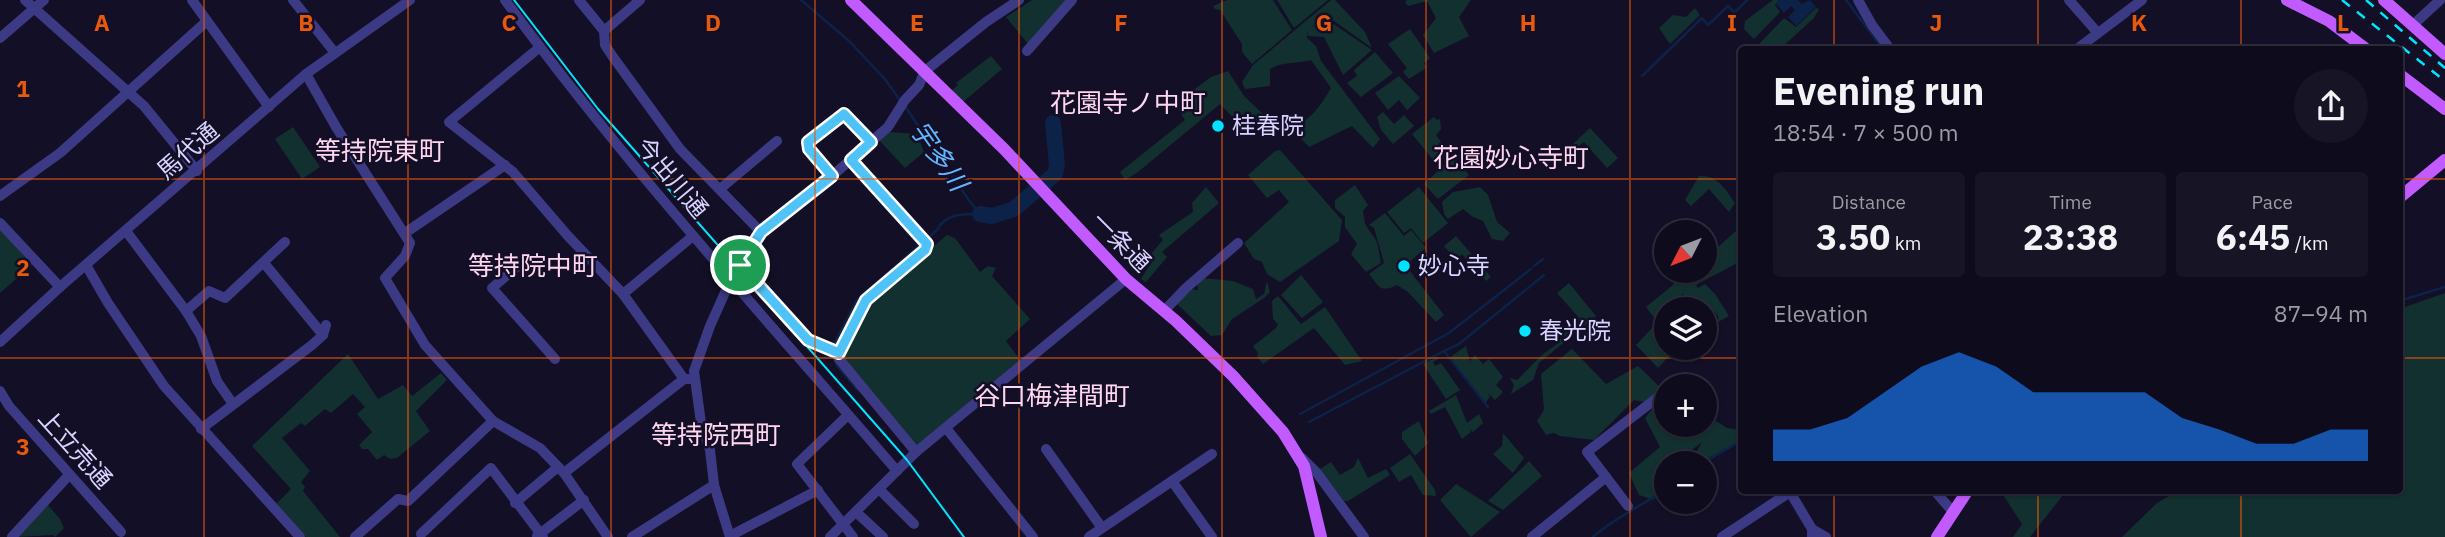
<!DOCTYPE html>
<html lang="en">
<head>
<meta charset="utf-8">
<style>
  :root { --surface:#0e0b1c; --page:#171425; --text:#f1f3f6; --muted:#9b9ba3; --line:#2e2b3b; --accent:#1a73e8 }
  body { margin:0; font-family:"IBM Plex Sans","Noto Sans JP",sans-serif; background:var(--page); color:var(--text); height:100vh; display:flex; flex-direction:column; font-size:26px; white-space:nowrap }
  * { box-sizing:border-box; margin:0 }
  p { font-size:23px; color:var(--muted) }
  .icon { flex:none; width:38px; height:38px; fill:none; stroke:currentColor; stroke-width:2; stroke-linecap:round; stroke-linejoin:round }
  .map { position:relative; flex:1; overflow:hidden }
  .side { position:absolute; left:1738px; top:46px; width:665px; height:448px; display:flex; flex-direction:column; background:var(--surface); border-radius:7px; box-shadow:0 2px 5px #0004,0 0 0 2px var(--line) }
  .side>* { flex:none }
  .needle { width:46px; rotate:228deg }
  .controls { position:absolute; left:1654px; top:220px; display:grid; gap:14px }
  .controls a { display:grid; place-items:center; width:63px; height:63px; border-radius:50%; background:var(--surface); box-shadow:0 2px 5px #0004,0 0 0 2px var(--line); font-size:35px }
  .pin { position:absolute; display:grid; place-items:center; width:60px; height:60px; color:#fff; margin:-30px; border:4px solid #fff; border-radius:50%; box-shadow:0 2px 7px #0007 }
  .round { display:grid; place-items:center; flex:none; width:74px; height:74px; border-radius:37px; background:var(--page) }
  .summary { display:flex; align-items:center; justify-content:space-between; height:119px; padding:0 35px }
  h1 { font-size:38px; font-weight:700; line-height:52px }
  .figures { display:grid; grid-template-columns:repeat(3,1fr); gap:10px; height:119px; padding:7px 35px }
  .figures div { display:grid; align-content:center; border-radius:7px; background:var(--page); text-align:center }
  .figures b { font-size:35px; font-weight:700 }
  .figures small { font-size:19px; font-weight:400 }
  .figures p { font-size:19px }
  .chart { height:196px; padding:14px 35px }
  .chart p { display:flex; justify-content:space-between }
  .chart svg { width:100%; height:126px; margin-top:7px; fill:var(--accent); opacity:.7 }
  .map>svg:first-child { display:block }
  .green { fill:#12302f }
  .water { fill:#0c2248 }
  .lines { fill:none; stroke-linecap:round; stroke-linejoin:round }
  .stream { stroke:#0c2248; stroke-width:2.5 }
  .river { stroke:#0c2248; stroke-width:16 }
  .minor { stroke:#3d3a85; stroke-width:10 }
  .major { stroke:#c25bff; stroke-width:12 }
  .tram { stroke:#00e5ff; stroke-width:2 }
  .rail { stroke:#00e5ff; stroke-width:2.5; stroke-dasharray:10 9; stroke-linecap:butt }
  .route-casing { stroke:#fff; stroke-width:14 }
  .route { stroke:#4fc3f7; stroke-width:9 }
  .grid { fill:none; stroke:#e8590c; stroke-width:2; stroke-opacity:0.55 }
  .poi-dot { fill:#00e5ff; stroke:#130f26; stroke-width:2.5 }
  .labels { text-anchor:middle; stroke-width:5; stroke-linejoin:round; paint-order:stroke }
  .poi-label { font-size:24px; fill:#d9d4ff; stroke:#130f26; text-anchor:start }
  .street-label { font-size:24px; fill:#d9d4ff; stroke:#130f26 }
  .neighbourhood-label { font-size:26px; fill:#ffd6f0; stroke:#130f26 }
  .water-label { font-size:26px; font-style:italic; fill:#62b6ff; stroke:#130f26 }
  .grid-label { font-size:23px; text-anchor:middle; font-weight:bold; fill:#e8590c; stroke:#130f26; stroke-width:5; stroke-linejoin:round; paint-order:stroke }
</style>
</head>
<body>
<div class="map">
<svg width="2445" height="537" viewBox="0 0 2445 537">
  <rect width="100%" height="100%" fill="#130f26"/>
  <g class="green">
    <polygon points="1032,0 1069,0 1028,44 1006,17"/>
    <polygon points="1227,0 1273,0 1292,30 1252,64 1242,52 1242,44 1220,10 1215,9 1213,6"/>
    <polygon points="1277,0 1328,0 1294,28"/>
    <path d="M1331 0H1335L1365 32 1372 48 1327 16 1311 28 1326 19 1372 50 1343 75 1324 37 1308 36 1307 31V38L1316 46 1321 61 1380 139 1373 148 1352 126 1309 147 1292 129C1310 120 1321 106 1331 88L1311 60C1296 64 1284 61 1270 69V86L1245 89 1242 82 1253 65Z"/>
    <polygon points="1407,0 1471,0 1459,17 1469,36 1434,53 1423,35 1436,18 1427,1 1408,6 1405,2"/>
    <polygon points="1773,0 1779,0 1775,5 1780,12 1754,39 1744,29 1745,21"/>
    <polygon points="1695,8 1700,15 1670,44 1659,28 1673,15 1686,17"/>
    <polygon points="1816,8 1819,9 1814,18 1780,49 1764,49 1759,44 1784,18 1796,27"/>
    <polygon points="1410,29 1430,58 1424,63 1426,68 1409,79 1403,72 1407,68 1388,44"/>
    <polygon points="1375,52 1393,73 1361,97 1347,83 1357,76 1354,70"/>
    <polygon points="991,56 1002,69 963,102 951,91 958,85 956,83"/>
    <polygon points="1228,71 1244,96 1266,117 1247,132 1220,104 1138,172 1125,180 1120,172 1185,120 1175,104 1211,77"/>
    <polygon points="1399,76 1420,98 1407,110 1399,100 1388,110 1375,93"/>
    <polygon points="1383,112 1394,124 1404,115 1414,126 1393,144 1381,130 1377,117"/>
    <polygon points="1434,117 1437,120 1440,119 1441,129 1436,135 1446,149 1434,161 1412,134"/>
    <polygon points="293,127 320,167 302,179 275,139"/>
    <polygon points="1590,128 1618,158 1607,168 1584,142 1576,148 1573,144"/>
    <polygon points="889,132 917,134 924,152 905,168 879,140"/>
    <polygon points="1280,150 1342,220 1339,241 1280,282 1267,274 1262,262 1254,259 1244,243 1289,202 1279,190 1267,198 1248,175 1275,151"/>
    <polygon points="1451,159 1454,159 1469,175 1438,199 1424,184"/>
    <path d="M1699 176C1718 175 1725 189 1735 203L1729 212 1709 189 1691 206 1685 200Z"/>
    <polygon points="1355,185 1368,205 1363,211 1365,224 1377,242 1381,263 1366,272 1351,254 1357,244 1345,227 1345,217 1335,208 1335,200"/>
    <polygon points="1206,187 1219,203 1162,252 1167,257 1146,282 1141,279 1154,258 1151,254 1163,240 1159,235 1193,212 1192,203"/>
    <polygon points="1419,187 1448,223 1423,243 1411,228 1404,233 1387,212"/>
    <polygon points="1480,187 1488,195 1497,222 1510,233 1503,241 1492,239 1483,221 1473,217 1463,209 1448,219 1444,214 1442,202 1453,192"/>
    <path d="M1385 213 1404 236 1411 230 1426 248 1409 262V270L1444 315 1436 322 1408 292 1397 285C1380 293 1380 288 1369 274L1384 263 1374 228 1369 225Z"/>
    <polygon points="0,229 32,265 0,293"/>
    <polygon points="1737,230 1741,235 1741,261 1696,285 1698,288 1705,284 1715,294 1729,316 1718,322 1718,316 1710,307 1714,315 1713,323 1705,330 1707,319 1704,310 1699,310 1683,294 1655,319 1646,307 1673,285 1675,271 1704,271 1705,259"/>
    <polygon points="947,235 955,238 980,272 988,266 996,268 992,276 1030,319 1006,341 1020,360 918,445 912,445 842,358 843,352 870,300"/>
    <polygon points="1456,236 1491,277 1486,281 1462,254 1456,260 1444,246"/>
    <polygon points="1301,275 1323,302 1302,318 1281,295"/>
    <polygon points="1202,278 1233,281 1253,289 1256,299 1264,294 1267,281 1270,292 1264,298 1232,319 1222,335 1211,336 1176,303 1189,289 1198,290 1197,282"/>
    <polygon points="1569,283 1596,316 1539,363 1533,380 1511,394 1514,385 1510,378 1517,380 1543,354 1557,344 1566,330 1580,319 1557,293"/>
    <polygon points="2445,293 2445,537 2122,537 2157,503 2179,490 2399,490 2399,309"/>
    <polygon points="1278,296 1301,324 1325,307 1362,361 1345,365 1314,328 1263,364 1257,356 1258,353 1253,346 1276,328 1278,324 1273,319 1272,301"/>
    <polygon points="1654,326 1666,340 1666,348 1671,348 1666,352 1669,356 1658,368 1636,345"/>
    <polygon points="1466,346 1471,366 1470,361 1475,355 1483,364 1489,359 1503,377 1496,385 1503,392 1495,400 1488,393 1490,396 1485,404 1449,358"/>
    <polygon points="1572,349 1606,384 1638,366 1661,388 1649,403 1634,400 1594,440 1560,436 1554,433 1546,435 1537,421 1544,410 1541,374"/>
    <polygon points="348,354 378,399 403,385 412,396 441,373 447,380 416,411 430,431 397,458 390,459 384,455 377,460 368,449 362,449 359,445 372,432 357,414 365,407 353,394 331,413 325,409 305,426 301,423 282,438 310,471 301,482 305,487 303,491 340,537 306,537 276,504 291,489 252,446"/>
    <polygon points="1437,357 1438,359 1433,362 1435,366 1441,363 1460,390 1446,399 1423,364"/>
    <polygon points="1456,395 1467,423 1479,414 1483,423 1473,432 1470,429 1471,432 1462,439 1445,407 1431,414 1429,411"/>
    <polygon points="1660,399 1666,402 1666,425 1688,425 1697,429 1716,421 1727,428 1741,430 1741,440 1698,464 1690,464 1702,442 1674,464 1666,464 1666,470 1660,475 1665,491 1653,500 1639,495 1629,473 1660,447 1645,418"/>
    <polygon points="1419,421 1428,443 1415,456 1402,439 1402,432"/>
    <polygon points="1503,433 1524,458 1513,473 1493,454 1502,446"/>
    <polygon points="1410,454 1435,490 1436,496 1423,495 1411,475 1399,482 1390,468"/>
    <polygon points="1358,458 1368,478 1386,469 1390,475 1348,501 1344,501 1320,469 1331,462 1340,475 1354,467"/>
    <polygon points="1529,461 1542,476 1503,510 1488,501"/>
    <polygon points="1456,484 1500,512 1471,537 1440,500"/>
    <polygon points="2000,490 2067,490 2030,537 2013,537 2022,524"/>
    <polygon points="47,504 60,519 64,528 55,537 53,535 16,537"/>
  </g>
  <polygon class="water" points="1780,0 1798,0 1802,4 1810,0 1816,7 1796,26 1788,17 1795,10 1791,6 1784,13 1776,4"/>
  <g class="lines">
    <g class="stream">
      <polyline points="801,0 848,40 884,78 900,100"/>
      <polyline points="1846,0 1883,49"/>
      <polyline points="1735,25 1729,18 1747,0"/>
      <polyline points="1642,76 1702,18 1708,25 1728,6 1734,12"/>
      <polyline points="904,105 968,199 980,214"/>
      <polyline points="1534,266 1543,259"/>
      <polyline points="2399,301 2445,287"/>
      <path d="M833 346 857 300 937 230C945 213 964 214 980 214"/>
      <polyline points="832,353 837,366 858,390"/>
      <polyline points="1488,407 1444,351 1459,344 1544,275"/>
      <polyline points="1300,414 1449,333 1531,269"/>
      <polyline points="1309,422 1444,351"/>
      <polyline points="1701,464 1741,441"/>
      <path d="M1593 537C1614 518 1642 506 1666 489"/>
    </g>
    <polyline class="river" points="980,214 992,216 1014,209 1055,174 1057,165 1053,123"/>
    <g class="minor">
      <polyline points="25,0 144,106 197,171"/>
      <polyline points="192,0 269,107"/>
      <polyline points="293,0 335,53"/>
      <path d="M505 0C625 165 764 316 897 471"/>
      <polyline points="579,0 604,31 605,45 613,57 680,149 761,232 731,279 710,326 694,371 701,423 710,450 714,485 730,537"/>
      <polyline points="1858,0 1872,25 1890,49"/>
      <polyline points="2069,0 2097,32"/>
      <polyline points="2413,25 2440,0"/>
      <polyline points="604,31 640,0"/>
      <polyline points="0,38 44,0"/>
      <polyline points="540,47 449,122 513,172 568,236 623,294 684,379 694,379"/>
      <polyline points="2077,49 2142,0"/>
      <polyline points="1027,51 1072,0"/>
      <polyline points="306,74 336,127 410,243 405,256 385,278 425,345 493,421 540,448 564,473 608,537"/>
      <polyline points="832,176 809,149 808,142 844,114 871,142"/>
      <polyline points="720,189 777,141"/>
      <polyline points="0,196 60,153 207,21"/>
      <polyline points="0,223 60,287"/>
      <polyline points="126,231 186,311 201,336 217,381 233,404"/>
      <polyline points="761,232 832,176 888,127 905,100 919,85 925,71 986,22 1019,0"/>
      <polyline points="405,233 505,165"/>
      <polyline points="525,260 492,288 555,359"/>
      <polyline points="264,263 323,335"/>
      <polyline points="86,265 108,303 164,386 300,537"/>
      <polyline points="740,265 808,340 839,353 866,300 925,250 927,244 851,160"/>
      <polyline points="623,294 693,236"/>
      <polyline points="186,311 209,291 225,298 285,242"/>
      <polyline points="1164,311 1186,288 1238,243"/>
      <polyline points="0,342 60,287 306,74 410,0"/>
      <polyline points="839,353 839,359 916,452"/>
      <polyline points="0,391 9,406 121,532"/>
      <polyline points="848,415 797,464 853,537"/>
      <polyline points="946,428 1033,537"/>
      <polyline points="201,429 312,345 323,335 326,325"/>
      <polyline points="1046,449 1102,528"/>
      <polyline points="1302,458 1317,473 1364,537"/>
      <polyline points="564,473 684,379"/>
      <polyline points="1172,481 1212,537"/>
      <polyline points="879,489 914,524"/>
      <polyline points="1934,490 1953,512"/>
      <polyline points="1790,492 1812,529 1812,537"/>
      <polyline points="515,503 558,467"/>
      <polyline points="1628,506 1587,452 1666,391"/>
      <polyline points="856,512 883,537"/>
      <polyline points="1812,529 1826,537"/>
      <polyline points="421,534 491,468 543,537"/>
      <polyline points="537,536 584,500"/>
      <polyline points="730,536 818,490"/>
      <polyline points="12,537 69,475"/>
      <polyline points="355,537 398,499 408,501 493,421"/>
      <polyline points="632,537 714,485"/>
      <polyline points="830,537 916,452 1126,279"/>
      <polyline points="1089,537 1212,454"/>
      <polyline points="1532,537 1606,477"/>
      <polyline points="1722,537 1793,490"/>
    </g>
    <g class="major">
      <polyline points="851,0 1004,149 1126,279 1176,321 1233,376 1283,432 1304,466 1321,537"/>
      <polyline points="2287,0 2329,21 2366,49"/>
      <polyline points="2384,0 2445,54"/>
      <polyline points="2399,74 2445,109"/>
      <polyline points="2399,198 2445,160"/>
      <polyline points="1937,537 1968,490"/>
    </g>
    <polyline class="tram" points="514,0 598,109 907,460 964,537"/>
    <g class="rail">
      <polyline points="2342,0 2445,81"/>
      <polyline points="2366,0 2445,68"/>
    </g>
  </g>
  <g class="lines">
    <g class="route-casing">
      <polygon id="route" points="844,114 871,142 851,160 927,244 925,250 866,300 839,353 808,340 740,265 761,232 832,176 809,149 808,142"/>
    </g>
    <use href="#route" class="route"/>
  </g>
  <path class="grid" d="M204 0V537M408 0V537M611 0V537M815 0V537M1019 0V537M1222 0V537M1426 0V537M1630 0V537M1834 0V49M2038 0V49M2241 0V49M0 179H1741M2399 179H2445M0 358H1741M2399 358H2445M1834 490V537M2038 490V537M2241 490V537"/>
  <g class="poi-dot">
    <circle cx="1218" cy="126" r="7"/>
    <circle cx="1404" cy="266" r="7"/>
    <circle cx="1525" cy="331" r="7"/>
  </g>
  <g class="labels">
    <g class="poi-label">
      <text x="1232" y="134">桂春院</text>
      <text x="1418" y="274">妙心寺</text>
      <text x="1539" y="339">春光院</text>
    </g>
    <g class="street-label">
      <text transform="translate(188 151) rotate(-41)" y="8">馬代通</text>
      <text transform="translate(672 178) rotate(50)" y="8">今出川通</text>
      <text transform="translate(1121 242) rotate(45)" y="8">一条通</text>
      <text transform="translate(75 449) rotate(48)" y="8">上立売通</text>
    </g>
    <g class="neighbourhood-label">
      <text x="1128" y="112">花園寺ノ中町</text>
      <text x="380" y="160">等持院東町</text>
      <text x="1511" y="167">花園妙心寺町</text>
      <text x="533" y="275">等持院中町</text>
      <text x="1052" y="405">谷口梅津間町</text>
      <text x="716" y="444">等持院西町</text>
    </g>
    <g class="water-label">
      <text transform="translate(939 156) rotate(55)" y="9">宇多川</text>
    </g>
  </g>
  <g class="grid-label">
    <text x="102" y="31">A</text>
    <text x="306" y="31">B</text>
    <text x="509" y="31">C</text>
    <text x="713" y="31">D</text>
    <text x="917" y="31">E</text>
    <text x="1121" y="31">F</text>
    <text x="1324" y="31">G</text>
    <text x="1528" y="31">H</text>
    <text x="1732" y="31">I</text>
    <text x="1936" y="31">J</text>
    <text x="2139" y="31">K</text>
    <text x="2343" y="31">L</text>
    <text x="23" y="97">1</text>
    <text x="23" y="276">2</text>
    <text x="23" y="455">3</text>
  </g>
</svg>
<div class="controls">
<a><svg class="needle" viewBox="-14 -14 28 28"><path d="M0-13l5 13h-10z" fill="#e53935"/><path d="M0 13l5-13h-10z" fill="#9b9ba3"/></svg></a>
<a><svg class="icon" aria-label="layers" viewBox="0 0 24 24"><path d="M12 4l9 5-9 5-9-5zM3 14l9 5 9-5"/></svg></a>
<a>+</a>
<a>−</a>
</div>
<div class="pin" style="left:740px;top:265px;background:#1e9e55"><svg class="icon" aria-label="arrive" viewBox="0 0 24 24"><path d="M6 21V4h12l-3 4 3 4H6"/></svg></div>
<section class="side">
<div class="summary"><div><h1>Evening run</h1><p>18:54 · 7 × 500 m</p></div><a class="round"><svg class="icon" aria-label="share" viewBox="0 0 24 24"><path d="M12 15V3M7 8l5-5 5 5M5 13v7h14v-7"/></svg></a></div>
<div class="figures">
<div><p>Distance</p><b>3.50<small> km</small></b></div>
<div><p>Time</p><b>23:38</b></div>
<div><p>Pace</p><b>6:45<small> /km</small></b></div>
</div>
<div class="chart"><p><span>Elevation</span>87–94 m</p>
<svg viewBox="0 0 160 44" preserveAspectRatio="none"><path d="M0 44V33L10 33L20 29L30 20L40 11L50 6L60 11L70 20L80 20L90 20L100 20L110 29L120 33L130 38L140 38L150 33L160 33V44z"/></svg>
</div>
</section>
</div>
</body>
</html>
